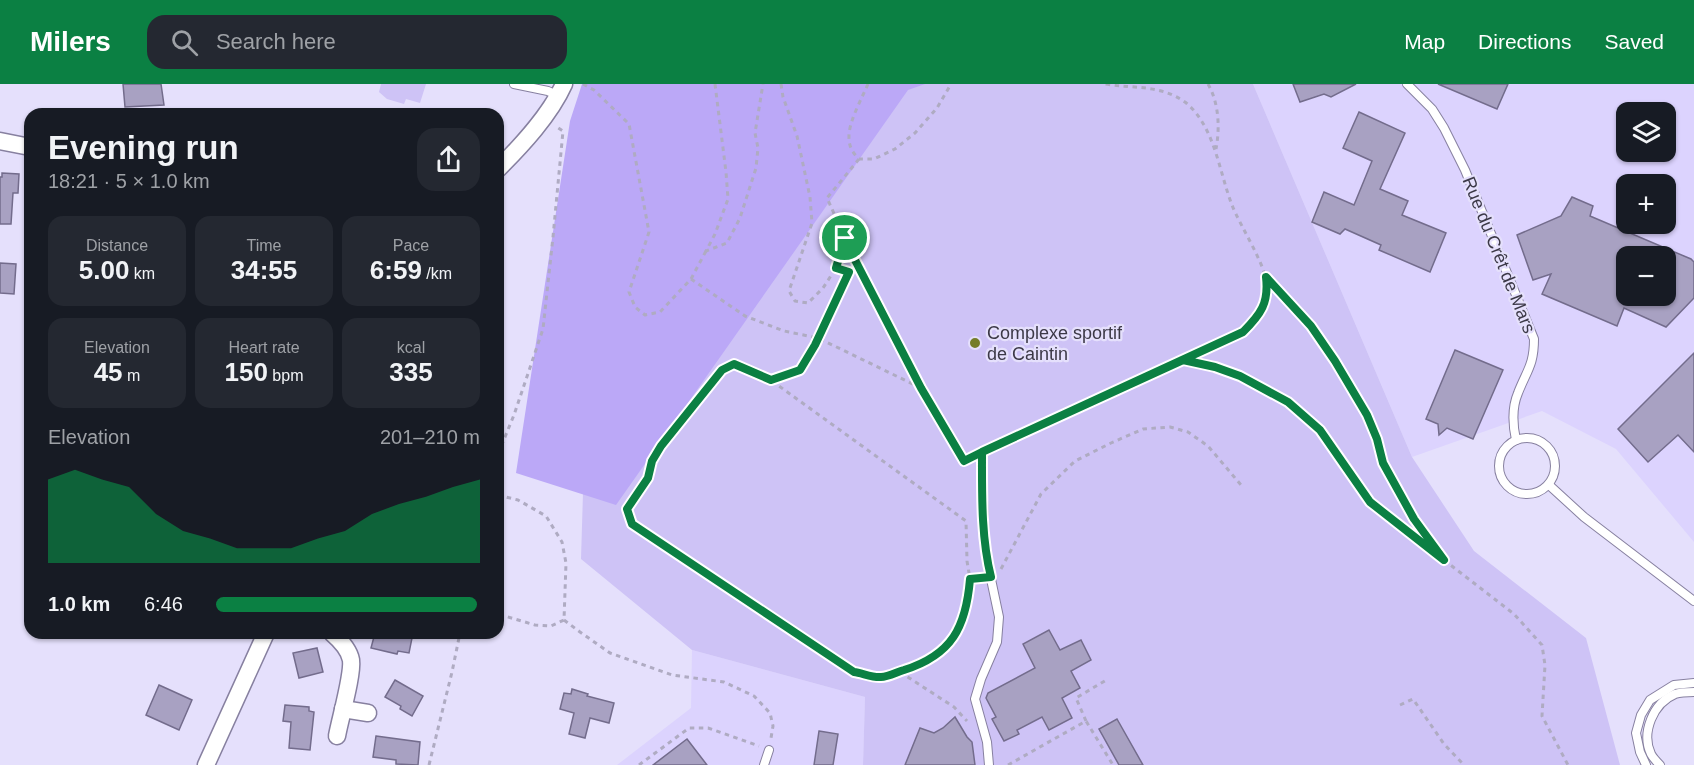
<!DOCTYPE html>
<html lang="en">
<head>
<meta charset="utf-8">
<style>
  :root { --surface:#171b24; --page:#242831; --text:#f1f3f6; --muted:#9ea1a6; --accent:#0b8043 }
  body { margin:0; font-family:Helvetica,sans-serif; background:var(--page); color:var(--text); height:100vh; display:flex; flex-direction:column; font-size:22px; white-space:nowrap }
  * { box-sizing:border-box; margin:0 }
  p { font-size:20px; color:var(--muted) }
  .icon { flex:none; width:33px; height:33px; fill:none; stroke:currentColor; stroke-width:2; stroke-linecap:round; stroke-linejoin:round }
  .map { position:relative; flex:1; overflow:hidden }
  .sheet { position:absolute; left:24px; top:24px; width:480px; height:531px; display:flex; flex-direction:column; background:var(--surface); border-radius:18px; box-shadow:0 2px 4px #0004 }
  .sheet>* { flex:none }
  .controls { position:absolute; left:1616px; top:18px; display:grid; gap:12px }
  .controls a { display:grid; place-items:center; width:60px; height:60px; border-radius:12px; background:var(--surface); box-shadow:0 2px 4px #0004; font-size:30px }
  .pin { position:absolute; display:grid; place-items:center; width:51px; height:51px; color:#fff; margin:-26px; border:3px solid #fff; border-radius:50%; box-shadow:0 2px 6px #0007 }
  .round { display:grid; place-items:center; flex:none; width:63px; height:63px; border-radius:18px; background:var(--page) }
  .overview { display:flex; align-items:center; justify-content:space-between; height:102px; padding:0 24px }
  h1 { font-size:33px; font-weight:800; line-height:45px }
  .figures { display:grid; grid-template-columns:repeat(3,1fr); gap:9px; height:102px; padding:6px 24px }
  .figures div { display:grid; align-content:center; border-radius:15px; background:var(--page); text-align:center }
  .figures b { font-size:26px; font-weight:800 }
  .figures small { font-size:16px; font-weight:400 }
  .figures p { font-size:16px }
  .chart { height:168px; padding:12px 24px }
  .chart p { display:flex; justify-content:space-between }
  .chart svg { width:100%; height:108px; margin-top:6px; fill:var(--accent); opacity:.7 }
  ul { padding:0 24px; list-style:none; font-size:20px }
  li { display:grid; grid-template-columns:96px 72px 1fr; align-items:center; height:45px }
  li i { height:15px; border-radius:8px; background:var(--accent) }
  header { display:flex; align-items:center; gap:36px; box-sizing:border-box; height:84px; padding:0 30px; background:var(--accent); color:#fff }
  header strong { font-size:28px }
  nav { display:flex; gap:33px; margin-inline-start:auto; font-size:21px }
  .search { width:420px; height:54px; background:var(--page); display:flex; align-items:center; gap:15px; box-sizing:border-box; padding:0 21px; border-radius:18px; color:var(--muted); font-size:22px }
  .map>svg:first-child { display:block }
  .built { fill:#dcd3fe; fill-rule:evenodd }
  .green { fill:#cec3f6 }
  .forest { fill:#bba8f7 }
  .building { fill:#a8a1c2; stroke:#736c8c; stroke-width:1.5; fill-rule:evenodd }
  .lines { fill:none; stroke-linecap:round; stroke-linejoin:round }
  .lane-casing { stroke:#8780a0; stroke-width:10 }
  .street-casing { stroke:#8780a0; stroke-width:19 }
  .path { stroke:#afabc2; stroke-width:3; stroke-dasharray:4.5 4.5; stroke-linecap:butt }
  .lane { stroke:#fff; stroke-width:8 }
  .street { stroke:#fff; stroke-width:16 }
  .route-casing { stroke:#fff; stroke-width:12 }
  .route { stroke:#0b8043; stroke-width:8 }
  .poi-dot { fill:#757d28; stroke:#e5e0fc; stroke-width:2 }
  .labels { text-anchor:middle; stroke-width:4.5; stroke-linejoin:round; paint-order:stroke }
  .street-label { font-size:18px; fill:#3c3947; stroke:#e5e0fc }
  .poi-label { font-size:18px; fill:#3c3947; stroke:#e5e0fc; text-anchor:start }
</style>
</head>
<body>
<header>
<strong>Milers</strong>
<div class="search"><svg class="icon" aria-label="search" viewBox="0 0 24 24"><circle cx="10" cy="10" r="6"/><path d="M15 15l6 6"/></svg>Search here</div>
<nav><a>Map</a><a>Directions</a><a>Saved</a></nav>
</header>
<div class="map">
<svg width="1694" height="681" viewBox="0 0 1694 681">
  <rect width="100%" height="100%" fill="#e5e0fc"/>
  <g class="built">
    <path d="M1253 0H1694V458L1616 365 1542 327 1412 373ZM1626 28H1665V68H1626ZM1626 100H1665V140H1626ZM1626 172H1665V212H1626Z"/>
    <polygon points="692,566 865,613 863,681 617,681 691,624"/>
  </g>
  <g class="green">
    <polygon points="381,0 426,0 420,19 406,15 404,20 387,15 379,8"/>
    <polygon points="620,0 1253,0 1412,373 1474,467 1586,554 1620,681 863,681 865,613 692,566 581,475 591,145"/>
  </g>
  <polygon class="forest" points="582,0 925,0 908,6 616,421 516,389 570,37"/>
  <g class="building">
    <polygon points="123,0 161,0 164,21 125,23"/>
    <polygon points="1293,0 1356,0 1331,13 1324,10 1300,18"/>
    <polygon points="1438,0 1508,0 1497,25"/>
    <polygon points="1359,28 1405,49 1380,105 1408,117 1402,131 1446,149 1430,188 1379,166 1381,161 1345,145 1340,150 1312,138 1324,108 1354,121 1372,77 1343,64"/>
    <polygon points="2,89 19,90 18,109 13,109 11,140 0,140 0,93 2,93"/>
    <path d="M1572 113 1593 122 1590 132 1691 175 1694 178V214L1666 243 1624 224 1617 242 1542 210 1551 190 1533 196 1517 151 1561 132ZM1626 172H1665V212H1626Z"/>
    <polygon points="0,179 16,180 14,210 0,209"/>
    <polygon points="1455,266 1503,286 1473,355 1447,344 1439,351 1438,340 1426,335"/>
    <polygon points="1694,269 1694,368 1678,351 1648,378 1618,345"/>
    <polygon points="1049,546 1060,566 1081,556 1091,576 1071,587 1080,604 1062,614 1072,634 1049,646 1042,633 1017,646 1019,650 1004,657 992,635 996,633 986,614 988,609 1035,584 1023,560"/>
    <polygon points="375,549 413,549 409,569 398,567 397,570 371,564"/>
    <polygon points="317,564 323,588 299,594 293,569"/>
    <polygon points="395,596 423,612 412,632 400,625 401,622 385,613"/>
    <polygon points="159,601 192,616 179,646 146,631"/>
    <polygon points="572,605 588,610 587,612 614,619 609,639 590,634 585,654 569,650 574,629 560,625 564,609 571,610"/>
    <polygon points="285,621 309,623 309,627 314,628 310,666 289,664 291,638 283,637"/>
    <polygon points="955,633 967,653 972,658 975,681 905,681 920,644 934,649 943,644"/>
    <polygon points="1117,635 1143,681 1119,681 1099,645"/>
    <polygon points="819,647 838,650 833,681 814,681"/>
    <polygon points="376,652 420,658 418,681 396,680 396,676 373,673"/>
    <polygon points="687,655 707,681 653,681"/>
  </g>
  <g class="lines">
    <g class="lane-casing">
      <g id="lane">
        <polyline points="514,0 548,7 559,12"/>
        <path d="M1407 0 1432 25 1444 44 1465 86 1534 255C1534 281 1527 286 1518 309 1512 323 1513 342 1516 356"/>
        <circle cx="1527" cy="382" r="28"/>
        <polyline points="982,368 982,395 985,458 988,481 999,533 997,558 981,595 975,615 987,658 989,681"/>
        <polyline points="1549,401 1584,433 1694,517"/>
        <polyline points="764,681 769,666"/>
        <polyline points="1646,681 1640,668 1636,649 1641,631 1650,616 1674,601 1694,599"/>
        <path d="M1660 681C1657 678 1653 674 1651 670 1641 649 1653 619 1675 610 1681 608 1688 608 1694 608"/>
      </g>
    </g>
    <g class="street-casing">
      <g id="street">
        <polyline points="0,57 30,63"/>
        <path d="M498 85C522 61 550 31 564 0"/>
        <path d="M332 549C340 556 349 565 351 576 353 591 340 635 337 652"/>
        <polyline points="343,625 368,629"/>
        <polyline points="206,681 266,549"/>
      </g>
    </g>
    <g class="path">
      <polyline points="583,0 594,6 629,40 649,148 629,208 635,223 645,231 660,228 691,195 706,167"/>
      <polyline points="715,0 726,88 728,115 715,150 706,167 727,159 740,134 756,84 758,64 755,49 763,0"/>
      <polyline points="781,0 783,13 797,52 810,113 812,139 789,207 795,217 808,219 823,204 836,184"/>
      <path d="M868 0C862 14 848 39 849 54 849 63 853 69 859 75H874L895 65 915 49 937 24 951 0"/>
      <path d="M1208 0C1219 19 1220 44 1216 65"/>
      <polyline points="859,75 827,114 855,176 920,303"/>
      <polyline points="845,156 836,184 849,188 860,186"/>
      <path d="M849 188 815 261 800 286 785 293 771 296 734 280 722 286 661 362 652 377 648 394 627 425 632 440 854 588C862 589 873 594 881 593 888 593 897 588 904 586 952 572 966 543 970 495H980"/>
      <polyline points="691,195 745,232 784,247 818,254 921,304 965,377 970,374"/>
      <polyline points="1184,277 1214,283 1240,292 1288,318 1320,346 1370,418 1444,476 1415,435 1383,379 1377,355 1367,331 1335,277 1311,242 1267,195"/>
      <polyline points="772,297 966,437 967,477 970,495"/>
      <path d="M992 363 1243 248C1255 236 1268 224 1268 206 1267 182 1241 144 1232 121 1219 88 1215 42 1185 18 1159 0 1134 5 1105 0"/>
      <polyline points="498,370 514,331 543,245 553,153 563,47 557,43"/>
      <polyline points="498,411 518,416 546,432 562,458 566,479 564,536 551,542 535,541 498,530"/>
      <polyline points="1444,476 1514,530 1542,561 1545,581 1542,632 1568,681"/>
      <polyline points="1001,485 1041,410 1075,377 1111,359 1143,345 1170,343 1188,348 1208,362 1241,401"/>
      <polyline points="564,536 580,548 610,569 672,591 724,598 754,612 770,629 773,642 771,654"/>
      <polyline points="900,588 954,623 967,637"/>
      <polyline points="1400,621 1413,615 1444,660 1464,681"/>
      <polyline points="1086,637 1076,614 1108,595"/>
      <polyline points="429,681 452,588 460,549"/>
      <polyline points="639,681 689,644 708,644 759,662"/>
      <polyline points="1008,681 1086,637 1113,681"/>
    </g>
    <use href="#lane" class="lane"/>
    <use href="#street" class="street"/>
  </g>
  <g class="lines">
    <g class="route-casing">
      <path id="route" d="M845 154 836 184 849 188 815 261 800 286 771 296 734 280 722 286 661 362 652 377 648 394 627 425 632 440 854 588C862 589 873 594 881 593 888 593 897 588 904 586 952 571 966 543 970 495L991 493C981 453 982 409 982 368L1243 248C1261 230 1269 219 1266 193L1311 242 1335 277 1367 331 1377 355 1383 379 1414 435 1444 476 1370 418 1320 346 1288 318 1240 292 1215 283 1183 276 982 368 964 377 921 304 855 176 845 154"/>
    </g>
    <use href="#route" class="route"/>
  </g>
  <circle class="poi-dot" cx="975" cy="259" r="6"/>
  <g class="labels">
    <g class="street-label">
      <text transform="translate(1499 171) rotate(68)" y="6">Rue du Crêt de Mars</text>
    </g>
    <g class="poi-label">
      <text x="987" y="255">Complexe sportif<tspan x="987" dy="21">de Caintin</tspan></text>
    </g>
  </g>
</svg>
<div class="controls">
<a><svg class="icon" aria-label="layers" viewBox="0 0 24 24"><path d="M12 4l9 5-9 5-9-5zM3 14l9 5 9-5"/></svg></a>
<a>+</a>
<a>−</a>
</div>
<div class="pin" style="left:845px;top:154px;background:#1e9e55"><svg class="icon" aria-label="arrive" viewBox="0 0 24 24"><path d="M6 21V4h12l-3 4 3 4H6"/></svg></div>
<section class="sheet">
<div class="overview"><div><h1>Evening run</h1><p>18:21 · 5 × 1.0 km</p></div><a class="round"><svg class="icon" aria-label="share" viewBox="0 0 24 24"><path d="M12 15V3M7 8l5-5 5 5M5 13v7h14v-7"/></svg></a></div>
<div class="figures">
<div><p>Distance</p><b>5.00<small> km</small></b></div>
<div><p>Time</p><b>34:55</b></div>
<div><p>Pace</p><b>6:59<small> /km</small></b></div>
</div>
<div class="figures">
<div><p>Elevation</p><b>45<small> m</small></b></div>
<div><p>Heart rate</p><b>150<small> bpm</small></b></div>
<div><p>kcal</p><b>335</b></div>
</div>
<div class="chart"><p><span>Elevation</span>201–210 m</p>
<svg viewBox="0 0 160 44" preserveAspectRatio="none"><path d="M0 44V10L10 6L20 10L30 13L40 24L50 31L60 34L70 38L80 38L90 38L100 34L110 31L120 24L130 20L140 17L150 13L160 10V44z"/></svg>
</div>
<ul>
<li><b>1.0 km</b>6:46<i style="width:99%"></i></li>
</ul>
</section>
</div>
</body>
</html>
